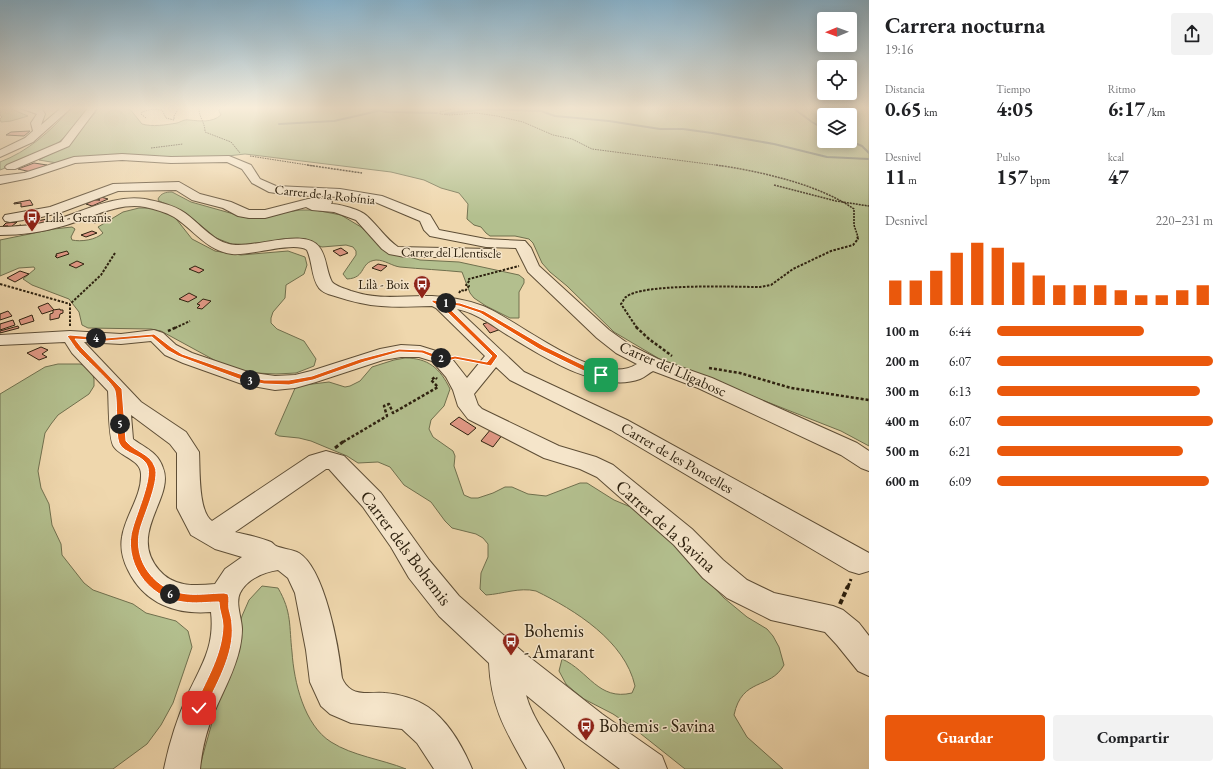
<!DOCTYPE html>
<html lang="es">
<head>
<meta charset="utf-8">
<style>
  :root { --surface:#fff; --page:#f2f2f2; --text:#202124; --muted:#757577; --accent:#ea580c }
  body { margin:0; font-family:"EB Garamond",serif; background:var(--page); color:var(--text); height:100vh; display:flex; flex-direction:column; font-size:15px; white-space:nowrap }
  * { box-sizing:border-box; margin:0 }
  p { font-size:13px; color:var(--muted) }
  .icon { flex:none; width:22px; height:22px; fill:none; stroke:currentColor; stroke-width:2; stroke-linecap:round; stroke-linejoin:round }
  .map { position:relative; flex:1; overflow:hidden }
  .details { display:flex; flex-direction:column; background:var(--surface); width:360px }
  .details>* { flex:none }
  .needle { width:26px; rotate:269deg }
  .tools { position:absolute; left:817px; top:12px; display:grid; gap:8px }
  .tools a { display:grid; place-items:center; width:40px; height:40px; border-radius:4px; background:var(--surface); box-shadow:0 2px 10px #0003; font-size:20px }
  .pin { position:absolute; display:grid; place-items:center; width:34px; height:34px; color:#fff; margin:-17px; border-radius:8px; box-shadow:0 2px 6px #0006 }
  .km { position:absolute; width:20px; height:20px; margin:-10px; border-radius:50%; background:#222; color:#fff; font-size:11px; line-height:20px; text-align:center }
  .round { display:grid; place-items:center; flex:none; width:42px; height:42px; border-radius:4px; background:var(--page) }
  .head { display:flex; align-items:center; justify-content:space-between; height:68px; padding:0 16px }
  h1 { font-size:22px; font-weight:700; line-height:30px }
  .metrics { display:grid; grid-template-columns:repeat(3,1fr); gap:6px; height:68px; padding:4px 16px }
  .metrics div { display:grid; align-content:center }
  .metrics b { font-size:20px; font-weight:700 }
  .metrics small { font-size:11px; font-weight:400 }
  .metrics p { font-size:11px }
  .chart { height:112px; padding:8px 16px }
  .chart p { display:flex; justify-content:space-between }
  .chart svg { width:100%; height:72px; margin-top:4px; stroke:var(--accent); stroke-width:6 }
  .action { display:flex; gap:8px; margin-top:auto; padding:8px 16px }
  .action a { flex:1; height:46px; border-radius:4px; background:var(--accent); color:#fff; font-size:16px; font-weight:700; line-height:46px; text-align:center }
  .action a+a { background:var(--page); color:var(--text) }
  ul { padding:0 16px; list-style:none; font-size:13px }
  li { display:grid; grid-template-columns:64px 48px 1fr; align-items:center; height:30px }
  li i { height:10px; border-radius:5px; background:var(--accent) }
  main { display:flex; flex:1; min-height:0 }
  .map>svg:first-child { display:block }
  .green { fill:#b3bf8e; stroke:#70704e; fill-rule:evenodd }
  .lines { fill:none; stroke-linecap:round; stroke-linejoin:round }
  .stream { stroke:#707c71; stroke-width:2 }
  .building { fill:#e19885; stroke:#2d210f }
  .minor-casing { stroke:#5e4e36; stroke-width:2 }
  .path-far5 { stroke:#2d210f; stroke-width:1; stroke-dasharray:1.5 1; stroke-linecap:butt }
  .path-far4 { stroke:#2d210f; stroke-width:1.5; stroke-dasharray:2 1; stroke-linecap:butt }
  .path-far3 { stroke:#2d210f; stroke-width:2; stroke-dasharray:2.5 1.5; stroke-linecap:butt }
  .path-far2 { stroke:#2d210f; stroke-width:2.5; stroke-dasharray:3 2; stroke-linecap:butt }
  .path-far1 { stroke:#2d210f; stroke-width:3; stroke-dasharray:4 2.5; stroke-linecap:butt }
  .path { stroke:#2d210f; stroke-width:4; stroke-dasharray:5 3; stroke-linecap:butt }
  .minor { fill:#f5e5ca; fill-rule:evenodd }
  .route { fill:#ea580c; stroke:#fff }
  .labels { text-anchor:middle; stroke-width:3; stroke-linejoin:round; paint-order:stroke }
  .far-street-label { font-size:13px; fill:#2d210f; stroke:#f5e5ca }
  .far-poi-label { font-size:13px; fill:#2d210f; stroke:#f5e5ca; text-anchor:start }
  .street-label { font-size:15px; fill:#2d210f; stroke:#f5e5ca }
  .near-street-label { font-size:18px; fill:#2d210f; stroke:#f5e5ca }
  .near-poi-label { font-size:18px; fill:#2d210f; stroke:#f5e5ca; text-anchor:start }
</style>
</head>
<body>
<main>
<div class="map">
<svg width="869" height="769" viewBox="0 0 869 769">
  <rect width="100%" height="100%" fill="#efd7ad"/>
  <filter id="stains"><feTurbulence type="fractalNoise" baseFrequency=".005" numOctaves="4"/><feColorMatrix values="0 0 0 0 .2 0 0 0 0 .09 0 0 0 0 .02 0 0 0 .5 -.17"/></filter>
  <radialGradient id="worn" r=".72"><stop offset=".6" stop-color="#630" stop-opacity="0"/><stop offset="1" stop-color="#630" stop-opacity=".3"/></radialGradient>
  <g class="green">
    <polygon points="0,108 9,108 28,116 11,121 1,122 0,119 2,117 0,115"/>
    <path d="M88 108C80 120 70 133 59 142 43 155 20 162 0 170V162C27 152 51 131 70 109Z"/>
    <path d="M99 108H129L142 124C152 127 166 125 177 123 181 122 184 119 189 120 200 121 212 123 221 115L219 111 220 108H869V446L841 431 663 361 614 332 567 286 550 272 542 263 533 243 529 239 515 236H490L486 233 481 227 474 225 467 219 468 204 459 193 441 188 424 180 391 172 245 154 210 158 107 155 57 163 39 160 70 143ZM824 115H850V141H824Z"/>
    <path d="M172 192 191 202 248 218 300 210H315L341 215 361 227 384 250 420 260 459 262 519 275 524 279V283L519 292V318H510L486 306 474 298 470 293 462 272C442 270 421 269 400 267 392 266 385 260 376 260 359 262 367 278 347 279L343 274 356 255V251L353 247 346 245 322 247 307 241 249 246 234 245 216 238 186 213 159 201 158 199C161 193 166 192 172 192Z"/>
    <path d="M139 208H151L171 214 177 220 192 239 215 251 241 255 288 251 305 257 307 265 304 274 286 285 285 298 273 312 271 318V323L277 329 304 341 316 359 314 366 296 373 276 374 256 373 227 367 161 331 151 329 88 328 82 325 79 312 69 299 32 285 23 279 35 269 34 267 19 268 0 276V240L54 229 72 227 75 229 71 237 72 240C81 242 96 240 103 233L98 227 123 212Z"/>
    <path d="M405 358C428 358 440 368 450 389L444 406 431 420 429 429 433 437 453 451 455 456 454 466 464 495 471 498H478L493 493 505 487H512L528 494 546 496 580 483H587L614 500 645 513 724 598 747 617 767 629 773 636 779 647 784 665C770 690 742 677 734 715L747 737 783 769H685L631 726 613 714 584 699 574 691 566 684 559 671 562 659C589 671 598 701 632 693L635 686C625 641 575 610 536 591 519 587 503 594 486 595L480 589 481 573 488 557V544L483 538 476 534 452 528 445 521 431 502 404 485 390 467 378 462 358 463 347 456 311 441 299 438 279 436 275 434 296 386 329 382 345 387 350 386 360 381 372 367 394 360Z"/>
    <polygon points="58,364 80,364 88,367 92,372 94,379 94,386 89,394 58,415 51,424 45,433 38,471 41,488 49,504 52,525 61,544 62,555 84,583 93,590 133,604 146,613 176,621 188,631 192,647 173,703 161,725 147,744 113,769 0,769 0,394 45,367"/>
    <path d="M262 586 278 588C292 612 289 626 292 652 294 682 304 725 331 742 353 756 381 759 406 769H199L242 616 249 600Z"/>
  </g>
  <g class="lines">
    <g class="stream">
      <polyline points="366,108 387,112 437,113"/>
      <polyline points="793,108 812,122 824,129"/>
      <polyline points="445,114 484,109 541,111 555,116 609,121 660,129 683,129 712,133 774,144 827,157 869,159"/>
      <polyline points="279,124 334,121 378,111"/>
      <polyline points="850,141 862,146 869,153"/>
    </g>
  </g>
  <g class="building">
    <polygon points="30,131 24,136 6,135 11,132"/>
    <polygon points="34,163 47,165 31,172 18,169"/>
    <polygon points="101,197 108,199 92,206 86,204 94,200 100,200 95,199"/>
    <polygon points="30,200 33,205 21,207 21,203 14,204 14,203"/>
    <polygon points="97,214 108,217 95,223 85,220"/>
    <polygon points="37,218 37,221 47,219 47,223 28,226 28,220"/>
    <polygon points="17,222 11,227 21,225 19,229 4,229 8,226 3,226 6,223"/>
    <polygon points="92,231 97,233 86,237 81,235"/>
    <polygon points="341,248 348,253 340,256 333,251"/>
    <polygon points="67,251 69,254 57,258 55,256 57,256 56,254"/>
    <polygon points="77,261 84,264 76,268 69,265"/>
    <polygon points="378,264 387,266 381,271 372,268"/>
    <polygon points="195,266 204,270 199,273 189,269"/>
    <polygon points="20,271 29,274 15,282 7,278"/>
    <polygon points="189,293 197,297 188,302 179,299"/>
    <polygon points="203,299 211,301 202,309 197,308 200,305 197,304"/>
    <polygon points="48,303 54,310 42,314 38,307"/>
    <polygon points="60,309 60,310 63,310 63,313 60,314 59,318 50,320 50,314 53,313 53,310"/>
    <polygon points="8,311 12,316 0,320 0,314"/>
    <polygon points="32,315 34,321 21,325 19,320"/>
    <polygon points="13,320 15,325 0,330 0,324"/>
    <polygon points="492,321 504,328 490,333 483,324"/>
    <polygon points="18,326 19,328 0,333 0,331"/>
    <polygon points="41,347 48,350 42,354 47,357 39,360 27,353"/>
    <polygon points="459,417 476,428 468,435 450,424"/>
    <polygon points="491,429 503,434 493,447 481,441"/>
  </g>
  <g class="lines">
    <g class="minor-casing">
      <g id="minor">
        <polygon points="20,108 42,109 45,114 41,125 61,108 71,108 33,142 0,157 0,150 25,138 33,131 31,123 37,114"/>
        <polygon points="88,108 97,108 69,146 15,169 7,169 5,167 7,165 61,142"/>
        <path d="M122 154 171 157 229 156 251 165 260 179 276 186 340 189 382 196 430 215 439 230 486 239 525 241 531 248 539 266 609 330 630 345 658 359 712 378 857 443 869 451V471L861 468 841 455 698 388 653 371C649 373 645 377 640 379 600 394 542 356 509 336 493 326 477 313 457 309L524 372 627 420 869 553V571L859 574 849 571 611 430 510 380 496 367 474 394 478 405 482 409 559 446 596 457 613 465 692 529 723 560 747 580 774 593 833 606 843 610 859 623 869 636V676L858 671 837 645 825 632 771 620 727 598 703 578 674 545 597 477 580 469 544 458 468 419 458 406 453 390 446 377 432 361 419 357H401L383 360 316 382 295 388 275 390 242 384 183 363 165 355 151 341 121 344 84 342 141 402 186 432 199 452C200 468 198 512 212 521L309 456 326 451 344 456 381 493 429 560 459 596 524 653 602 714 662 756 667 769H620L578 738 526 695C533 721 553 743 564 769H527C506 731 491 708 489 663L439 616 409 578 391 547 363 507 329 469H326L235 532C247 535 260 537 271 542 273 543 274 545 276 546 282 549 292 549 299 553 325 569 339 648 342 678 344 683 347 687 352 690 360 695 375 692 385 693 399 694 416 699 428 707 448 721 463 747 472 769H434L417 743 402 729 351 723 330 714 321 706 310 682 306 650 295 593 288 578 278 570C264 572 247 579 240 593 235 603 242 619 242 629 242 635 241 642 240 647 235 671 223 691 214 713 206 731 202 750 200 769H164C169 744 177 719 187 696 201 666 215 647 211 612 175 615 144 603 128 570 123 560 120 549 122 537 125 516 142 496 141 474 141 460 121 457 114 447 108 439 109 403 108 391L72 353 65 342 0 345V335L70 331 121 334 154 330 163 333 176 345 192 353 248 372 275 376 295 375 311 371 380 349 401 345 420 346 449 355 467 378 485 356 436 308 432 306C395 307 375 309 338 297 332 295 324 294 319 288 311 277 313 263 307 250 294 241 251 256 232 254 207 251 194 230 174 217 165 212 155 209 145 207 117 202 89 219 63 226 42 232 22 235 0 235V227C18 227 37 225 54 220 83 212 114 194 145 199 159 202 174 205 185 213 199 223 212 240 229 244 252 250 306 226 320 248 327 258 326 271 332 282 337 287 344 288 351 291 382 301 402 295 432 296 449 297 468 300 483 306 520 321 598 389 637 364L616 353 597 338 528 272 516 248 486 247 430 236 424 230 420 221 375 202 340 197 289 195 269 192 252 183 242 169 227 162 171 163 122 160 75 163 30 178 0 184V176L24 173 74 157ZM131 415 170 444 177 453V508L191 535 215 549 242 557 225 569 215 584C194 586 173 587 159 570 127 533 175 498 163 468 158 452 145 448 133 439Z"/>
        <path d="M179 182 200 194 231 202 249 210H265L308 199H330L332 202 331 204C340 204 361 210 367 216 378 226 386 239 398 247L490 249 495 250 497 253 495 256 490 257H405L389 254 382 249 356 220 334 212 312 210 306 207 265 218H249L238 216 223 208 192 200 176 190 118 191 59 213 37 218 10 222 5 221 3 218 5 215 50 207 113 184Z"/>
      </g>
    </g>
    <g class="path-far5">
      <path d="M199 108C199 118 205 122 205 132L231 142 240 153"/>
      <polyline points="456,108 440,112 440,114 450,115 476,113 497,116 523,122 553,135 572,139 592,149 723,166"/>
      <polyline points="146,118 141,114 142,112 152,109 162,110 166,118 174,120 174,116 179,108"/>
      <polyline points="151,148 183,144"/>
      <polyline points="250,156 314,166"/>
    </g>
    <g class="path-far4">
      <polyline points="307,165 362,173"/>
      <path d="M716 165C759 171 818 184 854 209V225L858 237"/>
      <polyline points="774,185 836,201 869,206"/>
    </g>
    <g class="path-far3">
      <polyline points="0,284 70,304"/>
      <polyline points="459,293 461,290 465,291 469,286 466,285 470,280 469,279 519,266"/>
      <polyline points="70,326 70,304 101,275 115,253"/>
      <polyline points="175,328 190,321"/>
      <path d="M637 328 621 304C623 302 624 298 626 297 641 283 737 287 760 287L771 285 793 269 831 251 853 245 858 239 857 236"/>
    </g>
    <g class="path-far2">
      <polyline points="636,327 649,339 672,356"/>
      <polyline points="168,331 177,327"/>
      <polyline points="460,358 473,361"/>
      <polyline points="709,368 740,373 791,388 869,400"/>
      <polyline points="343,442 387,416 384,406 389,404 393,413 438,387 431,380 435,377 437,379"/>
    </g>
    <g class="path-far1">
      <polyline points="335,448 344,441"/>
      <polyline points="848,587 851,579"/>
    </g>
    <polyline class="path" points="840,604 848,586"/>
    <use href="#minor" class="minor"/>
  </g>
  <linearGradient id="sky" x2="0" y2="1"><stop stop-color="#89b6d2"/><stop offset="0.5" stop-color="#f8edda"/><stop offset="1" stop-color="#f8edda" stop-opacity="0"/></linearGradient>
  <rect width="869" height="216" fill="url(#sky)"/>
  <path class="route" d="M432 300 460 303 484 311 544 346 604 375 601 377 584 371 539 349 480 313 459 306 443 304 449 308 497 355 498 356 491 366 455 359 445 362 422 353 399 352 364 362 313 380 289 385 264 384 239 379 178 356 167 350 152 337 106 341 75 339 82 348 122 389 126 441C135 452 150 453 155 467 160 479 145 513 141 526 131 556 151 587 181 593 195 596 211 593 224 593L228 594C230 599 228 604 229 609 230 614 232 619 232 625 235 654 215 687 203 712L199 714 195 712 194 708C205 681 222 657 223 626 223 618 219 610 219 602 208 602 195 604 183 602 147 598 122 560 133 527 137 513 151 481 148 468 145 454 124 455 119 443 115 432 118 404 115 391 114 384 85 359 78 351 74 347 71 341 67 336L70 335 106 338 154 334 171 347 182 354 243 375 264 380H289L312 376 360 359 399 349 423 350 445 358 455 356 487 362 492 356 445 310 432 302Z"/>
  <defs>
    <g id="bus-pin" transform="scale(0.9)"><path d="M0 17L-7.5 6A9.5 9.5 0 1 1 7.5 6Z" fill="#8f2418" stroke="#f5e5ca"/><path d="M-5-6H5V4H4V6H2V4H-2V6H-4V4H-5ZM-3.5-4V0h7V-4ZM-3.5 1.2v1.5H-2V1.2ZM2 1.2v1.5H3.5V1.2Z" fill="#fff"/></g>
  </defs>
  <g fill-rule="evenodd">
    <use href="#bus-pin" x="32" y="217"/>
    <use href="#bus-pin" x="422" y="284"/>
    <use href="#bus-pin" x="511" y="641"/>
    <use href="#bus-pin" x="586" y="726"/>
  </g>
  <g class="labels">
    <g class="far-street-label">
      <text transform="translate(325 194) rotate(6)" y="5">Carrer de la Robínia</text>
      <text transform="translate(451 252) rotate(1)" y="5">Carrer del Llentiscle</text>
    </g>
    <g class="far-poi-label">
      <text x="45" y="222">Lilà - Geranis</text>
      <text x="409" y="289" text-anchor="end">Lilà - Boix</text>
    </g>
    <g class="street-label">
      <text transform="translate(673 369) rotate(24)" y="5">Carrer del Lligabosc</text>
      <text transform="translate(677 458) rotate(30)" y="5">Carrer de les Poncelles</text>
    </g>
    <g class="near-street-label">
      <text transform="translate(666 526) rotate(42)" y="6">Carrer de la Savina</text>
      <text transform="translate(406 548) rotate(53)" y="6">Carrer dels Bohemis</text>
    </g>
    <g class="near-poi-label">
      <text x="524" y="637">Bohemis<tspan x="524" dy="21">- Amarant</tspan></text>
      <text x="599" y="732">Bohemis - Savina</text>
    </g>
  </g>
  <rect width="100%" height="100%" filter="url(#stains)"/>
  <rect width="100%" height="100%" fill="url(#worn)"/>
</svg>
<div class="tools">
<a><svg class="needle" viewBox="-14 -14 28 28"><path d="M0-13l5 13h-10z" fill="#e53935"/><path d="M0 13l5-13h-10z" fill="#757577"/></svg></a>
<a><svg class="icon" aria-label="locate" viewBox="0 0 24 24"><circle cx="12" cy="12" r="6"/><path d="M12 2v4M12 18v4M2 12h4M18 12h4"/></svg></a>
<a><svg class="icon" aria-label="layers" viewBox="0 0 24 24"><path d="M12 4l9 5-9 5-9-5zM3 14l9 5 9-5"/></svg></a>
</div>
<div class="pin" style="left:601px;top:375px;background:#1e9e55"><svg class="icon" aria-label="arrive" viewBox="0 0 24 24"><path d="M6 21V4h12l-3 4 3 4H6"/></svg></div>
<div class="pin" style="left:199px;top:708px;background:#d93025"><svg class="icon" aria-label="check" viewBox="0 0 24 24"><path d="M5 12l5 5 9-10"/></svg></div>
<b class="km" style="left:446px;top:303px">1</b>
<b class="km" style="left:441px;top:358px">2</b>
<b class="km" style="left:250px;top:380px">3</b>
<b class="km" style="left:96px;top:338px">4</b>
<b class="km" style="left:120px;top:424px">5</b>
<b class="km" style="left:170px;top:594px">6</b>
</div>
<section class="details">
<div class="head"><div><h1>Carrera nocturna</h1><p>19:16</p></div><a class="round"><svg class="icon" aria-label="share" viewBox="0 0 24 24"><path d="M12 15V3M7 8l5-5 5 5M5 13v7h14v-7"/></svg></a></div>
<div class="metrics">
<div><p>Distancia</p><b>0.65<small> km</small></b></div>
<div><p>Tiempo</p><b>4:05</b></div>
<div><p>Ritmo</p><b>6:17<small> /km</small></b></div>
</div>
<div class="metrics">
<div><p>Desnivel</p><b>11<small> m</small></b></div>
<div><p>Pulso</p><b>157<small> bpm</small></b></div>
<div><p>kcal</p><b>47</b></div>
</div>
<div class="chart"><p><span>Desnivel</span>220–231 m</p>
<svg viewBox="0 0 160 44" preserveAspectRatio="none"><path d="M5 44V29M15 44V29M25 44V23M35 44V12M45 44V6M55 44V9M65 44V18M75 44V26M85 44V32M95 44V32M105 44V32M115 44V35M125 44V38M135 44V38M145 44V35M155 44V32"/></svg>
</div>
<ul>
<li><b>100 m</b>6:44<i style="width:68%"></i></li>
<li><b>200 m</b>6:07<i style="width:100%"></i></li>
<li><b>300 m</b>6:13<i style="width:94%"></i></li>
<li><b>400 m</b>6:07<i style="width:100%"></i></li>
<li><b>500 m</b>6:21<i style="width:86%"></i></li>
<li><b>600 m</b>6:09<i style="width:98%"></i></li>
</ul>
<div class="action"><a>Guardar</a><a>Compartir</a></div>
</section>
</main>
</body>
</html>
